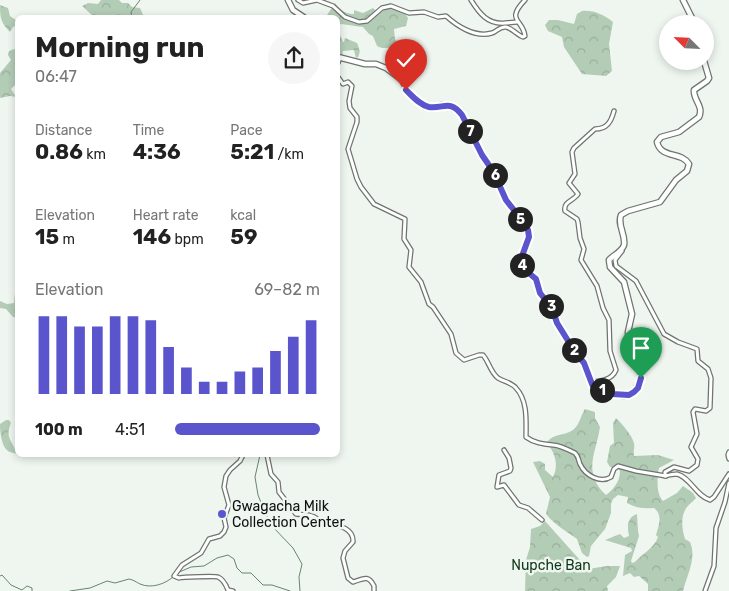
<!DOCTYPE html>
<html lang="en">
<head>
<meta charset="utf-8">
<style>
  :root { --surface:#fff; --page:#f6f6f6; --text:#222; --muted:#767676; --accent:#5b55cd }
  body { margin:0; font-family:Rubik,sans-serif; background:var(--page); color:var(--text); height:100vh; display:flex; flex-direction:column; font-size:19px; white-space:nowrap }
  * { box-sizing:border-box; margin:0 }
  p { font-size:16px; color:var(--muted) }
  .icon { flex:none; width:28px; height:28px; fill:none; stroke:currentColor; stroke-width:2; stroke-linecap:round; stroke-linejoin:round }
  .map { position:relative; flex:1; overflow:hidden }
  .details { position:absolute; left:15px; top:15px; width:325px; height:442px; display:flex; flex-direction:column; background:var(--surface); border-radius:8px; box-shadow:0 2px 8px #0003 }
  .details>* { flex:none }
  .needle { width:32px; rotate:294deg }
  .buttons { position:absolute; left:659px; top:15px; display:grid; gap:10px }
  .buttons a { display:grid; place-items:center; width:55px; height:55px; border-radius:50%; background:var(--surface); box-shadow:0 2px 8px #0003; font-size:25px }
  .pin { position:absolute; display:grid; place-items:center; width:42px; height:42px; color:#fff; margin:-51px -21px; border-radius:50% 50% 50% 0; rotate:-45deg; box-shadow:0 0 5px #0007 }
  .pin .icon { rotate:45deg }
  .km { position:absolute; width:25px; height:25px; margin:-12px; border-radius:50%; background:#222; color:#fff; font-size:14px; line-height:25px; text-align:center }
  .round { display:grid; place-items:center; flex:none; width:52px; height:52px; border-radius:26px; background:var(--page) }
  .summary { display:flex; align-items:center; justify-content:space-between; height:85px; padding:0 20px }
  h1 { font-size:28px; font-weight:700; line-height:38px }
  .stats { display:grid; grid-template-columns:repeat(3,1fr); gap:8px; height:85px; padding:5px 20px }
  .stats div { display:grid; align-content:center }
  .stats b { font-size:21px; font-weight:700 }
  .stats small { font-size:14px; font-weight:400 }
  .stats p { font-size:14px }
  .chart { height:140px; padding:10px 20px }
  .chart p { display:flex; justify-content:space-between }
  .chart svg { width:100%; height:90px; margin-top:5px; stroke:var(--accent); stroke-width:6 }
  ul { padding:0 20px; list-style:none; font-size:16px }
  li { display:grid; grid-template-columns:80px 60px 1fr; align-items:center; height:38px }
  li i { height:12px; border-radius:6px; background:var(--accent) }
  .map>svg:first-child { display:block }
  .forest { fill:url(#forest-crowns) }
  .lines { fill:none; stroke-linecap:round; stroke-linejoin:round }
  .stream { stroke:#69856c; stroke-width:1 }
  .street-casing { stroke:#6e746e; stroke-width:5.5 }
  .primary-casing { stroke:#6e746e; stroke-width:7 }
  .street { stroke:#fff; stroke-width:3 }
  .primary { stroke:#fff; stroke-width:4.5 }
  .route-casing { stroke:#fff; stroke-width:10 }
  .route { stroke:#5b55cd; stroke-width:6 }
  .poi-dot { fill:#5b55cd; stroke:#eff6f0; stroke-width:2 }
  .labels { text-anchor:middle; stroke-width:5; stroke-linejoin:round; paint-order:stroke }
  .poi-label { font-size:14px; fill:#0e100e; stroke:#eff6f0; text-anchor:start }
  .park-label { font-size:14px; fill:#0d3818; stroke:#eff6f0 }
</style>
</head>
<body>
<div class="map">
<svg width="729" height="591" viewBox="0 0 729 591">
  <defs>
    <pattern id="forest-crowns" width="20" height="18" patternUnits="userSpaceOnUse" patternTransform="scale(1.25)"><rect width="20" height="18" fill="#b3ccb6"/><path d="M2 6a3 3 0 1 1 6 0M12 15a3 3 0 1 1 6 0" fill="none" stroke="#99ae9b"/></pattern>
  </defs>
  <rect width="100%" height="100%" fill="#eff6f0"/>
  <g class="forest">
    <polygon points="101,0 119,0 122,3 128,3 132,7 140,8 144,17 94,17 82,6 88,3 98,4"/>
    <path d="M335 3C340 10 345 14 354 14V10L363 13 373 8 378 13 391 7 404 12 408 18 406 26 394 29 395 39 401 47 399 57C386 41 388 52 377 46L373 36 369 34 363 27 341 24 338 26V18H325Z"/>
    <path d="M0 5 8 8 10 16 17 21V25L13 27 10 32C1 23 0 18 0 5Z"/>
    <path d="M582 11C594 10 604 15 613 22L609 44 612 71 606 76 582 74 564 47 562 37 548 31 545 25 549 20H558L574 24 577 14Z"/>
    <path d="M338 30 343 42H344L345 38 357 43C359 48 361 52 358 57L356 58 354 50 343 51 342 56 338 54Z"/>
    <path d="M17 49V83L11 89 16 97 10 96 0 98V73L11 60 8 55C8 50 13 49 17 49Z"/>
    <polygon points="17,292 17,318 13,317 6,309 0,308 0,301 7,304 14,303 15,293"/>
    <path d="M585 409 595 412V418L600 427C596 454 582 472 606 495 614 489 620 481 620 471L616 467H610L607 462 610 446 614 443 613 423 616 418C622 424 632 435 634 443 635 448 633 451 634 456L658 455 674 460 659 468C657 478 656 494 663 501L677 493 683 486 693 493 696 498C693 502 690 503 687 507 680 516 682 529 685 539L690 542C697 558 687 575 683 591H648V584L639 576 634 577 630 573 623 576 625 555 632 551 631 548 605 540 620 534 624 538 629 536C627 527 627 517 637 514L638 531 639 536 631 561 632 563 635 562C642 554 654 548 658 537L656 535C659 525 663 515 654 508 644 509 636 508 627 503L628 497 618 495 613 499 611 504V513L605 529 591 546 589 556 587 557 582 553 577 539C566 531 555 525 546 514L550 497 533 462 540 461 545 464V470L553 477C559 465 555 453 547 443 553 432 567 437 575 428 580 423 581 415 585 409Z"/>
    <path d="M6 420H9L11 423C4 440 14 440 16 454 15 453 9 452 8 451 1 446 0 431 0 424Z"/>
    <polygon points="545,521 588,569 607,566 620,566 616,577 607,586 608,591 525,591 526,560 530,547 531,529 540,526"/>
  </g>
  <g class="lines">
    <g class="stream">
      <polyline points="132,18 131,12 140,0"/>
      <polyline points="260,455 255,477 258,495 262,505 271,525 293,548 302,564 299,577 300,591"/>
      <polyline points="177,573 191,567 204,566 217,558 228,555 234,559 237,568 242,573 251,573 263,585 272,585 290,591"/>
      <polyline points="0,576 2,575 11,585 22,590 27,586 32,588 32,591"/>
      <path d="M70 591 90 588 107 581 115 583 129 579C134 580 136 582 140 584 151 589 166 584 174 576"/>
    </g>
    <g class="street-casing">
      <g id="street">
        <path d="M298 0 303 3 317 0 333 6 345 17 359 22 367 21 382 8 391 6 409 13 424 12 438 17 446 16C457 26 475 38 492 33 497 32 499 26 506 27 512 28 517 35 523 37L525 36C523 19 505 21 525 0"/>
        <path d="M471 0C479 13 488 25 505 23 509 23 513 22 517 22"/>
        <polyline points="338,63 340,58"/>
        <path d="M338 77 343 84 348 82 352 86 349 101 350 108 357 117V122L348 149 357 179 361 187 374 204 405 219 404 239 411 250 409 267 421 282 429 304 433 307 451 334 456 353 464 360 479 355H483C489 362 491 373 498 378 504 382 511 382 516 388 528 401 526 421 526 437 534 443 543 444 553 445 559 445 569 450 575 453 579 457 578 459 580 464 585 475 600 484 611 477L614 469 618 466 636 471 666 476"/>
        <path d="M622 251 615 260 616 266 636 281 664 334 678 342 697 349 698 361 708 369 711 378 710 408 706 411 695 409 693 412 697 434 691 447 698 459 697 465 689 471 674 467 665 472V476C669 475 673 474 677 474 690 477 696 496 710 500L714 497 729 474"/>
        <path d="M591 382C601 381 612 380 616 370L610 351 609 320 603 308 597 286 581 260 584 249 580 238 578 222 577 219 565 211C563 201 574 201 578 194L569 183 575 174 572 152 574 148 595 129C607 129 611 122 614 111"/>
        <polyline points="504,450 509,458 511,468 510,471 499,475 497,487 504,485 519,505 528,508 542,520"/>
        <polyline points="729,452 728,455 729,459"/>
        <path d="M267 455 271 474 278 482 279 492 296 514C301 515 307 514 312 516 316 517 319 521 323 522 334 525 354 526 353 542L345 551 343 558 348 578 353 582C363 579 368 574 374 586V591"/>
        <path d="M233 591 228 590C226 585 223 579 218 577 216 576 182 577 179 578L174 576 182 565 201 553 209 539 220 536 224 532 226 527 224 518 229 505 224 487 226 476 230 470 240 461 243 455"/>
        <polyline points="705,591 714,566 716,528 725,502 729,483"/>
      </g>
    </g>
    <g class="primary-casing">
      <g id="primary">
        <polyline points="288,0 293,10 305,18"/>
        <polyline points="683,0 695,24"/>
        <path d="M338 57 365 64H376L386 68 402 80 407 90 422 104 432 107 442 105 449 106 461 112 482 155 493 171 506 200 525 224 528 230 529 237 522 256V265L524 269 536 279 540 293 552 308 557 323 575 352 584 363 592 384 597 388 612 394 624 396 634 392 641 378 640 371 629 348 628 332 632 314 624 282 610 267 609 260C613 255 622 252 624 245 626 235 617 225 621 215L628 211 660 202 676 180 687 171 689 164C681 151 661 159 657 142L661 137 679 132 699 117C704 106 693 100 694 90L707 81 709 78 704 61"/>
      </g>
    </g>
    <use href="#street" class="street"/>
    <use href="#primary" class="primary"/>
  </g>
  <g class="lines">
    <g class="route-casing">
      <path id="route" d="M406 90C413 97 420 105 429 107 444 109 450 99 462 115L482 155 493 171 506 200 525 224 528 230 529 237 522 256V265L524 269 536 279 540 293 552 308 557 323 575 352 584 363 592 384 594 387 612 394 629 395 634 392 638 388 641 378"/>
    </g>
    <use href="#route" class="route"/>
  </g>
  <circle class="poi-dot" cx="222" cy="514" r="5"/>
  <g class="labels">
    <g class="poi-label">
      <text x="232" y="511">Gwagacha Milk<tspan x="232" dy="16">Collection Center</tspan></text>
    </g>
    <g class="park-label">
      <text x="551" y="570">Nupche Ban</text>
    </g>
  </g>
</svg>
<div class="buttons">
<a><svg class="needle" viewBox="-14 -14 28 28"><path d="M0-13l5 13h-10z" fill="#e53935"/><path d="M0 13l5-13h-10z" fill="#767676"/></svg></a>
</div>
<div class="pin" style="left:641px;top:378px;background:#1e9e55"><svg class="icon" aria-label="arrive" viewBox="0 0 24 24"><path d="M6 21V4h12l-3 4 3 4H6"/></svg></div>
<div class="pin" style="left:406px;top:90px;background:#d93025"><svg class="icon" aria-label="check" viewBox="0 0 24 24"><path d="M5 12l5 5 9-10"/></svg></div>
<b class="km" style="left:602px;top:390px">1</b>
<b class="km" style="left:574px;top:350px">2</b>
<b class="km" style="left:551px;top:306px">3</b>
<b class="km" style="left:522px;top:265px">4</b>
<b class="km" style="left:520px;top:219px">5</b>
<b class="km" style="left:495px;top:175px">6</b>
<b class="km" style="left:470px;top:131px">7</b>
<section class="details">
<div class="summary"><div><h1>Morning run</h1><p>06:47</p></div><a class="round"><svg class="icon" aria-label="share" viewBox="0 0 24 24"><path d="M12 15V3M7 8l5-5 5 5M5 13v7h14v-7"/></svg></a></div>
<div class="stats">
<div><p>Distance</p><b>0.86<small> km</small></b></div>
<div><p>Time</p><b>4:36</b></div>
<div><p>Pace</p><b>5:21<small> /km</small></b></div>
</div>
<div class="stats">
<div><p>Elevation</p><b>15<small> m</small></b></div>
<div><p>Heart rate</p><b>146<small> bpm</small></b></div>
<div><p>kcal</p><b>59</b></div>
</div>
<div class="chart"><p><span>Elevation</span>69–82 m</p>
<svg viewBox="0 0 160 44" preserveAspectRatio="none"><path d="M5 44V6M15 44V6M25 44V11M35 44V11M45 44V6M55 44V6M65 44V8M75 44V21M85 44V31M95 44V38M105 44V38M115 44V33M125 44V31M135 44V23M145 44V16M155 44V8"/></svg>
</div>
<ul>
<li><b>100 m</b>4:51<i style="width:100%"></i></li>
</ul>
</section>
</div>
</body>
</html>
